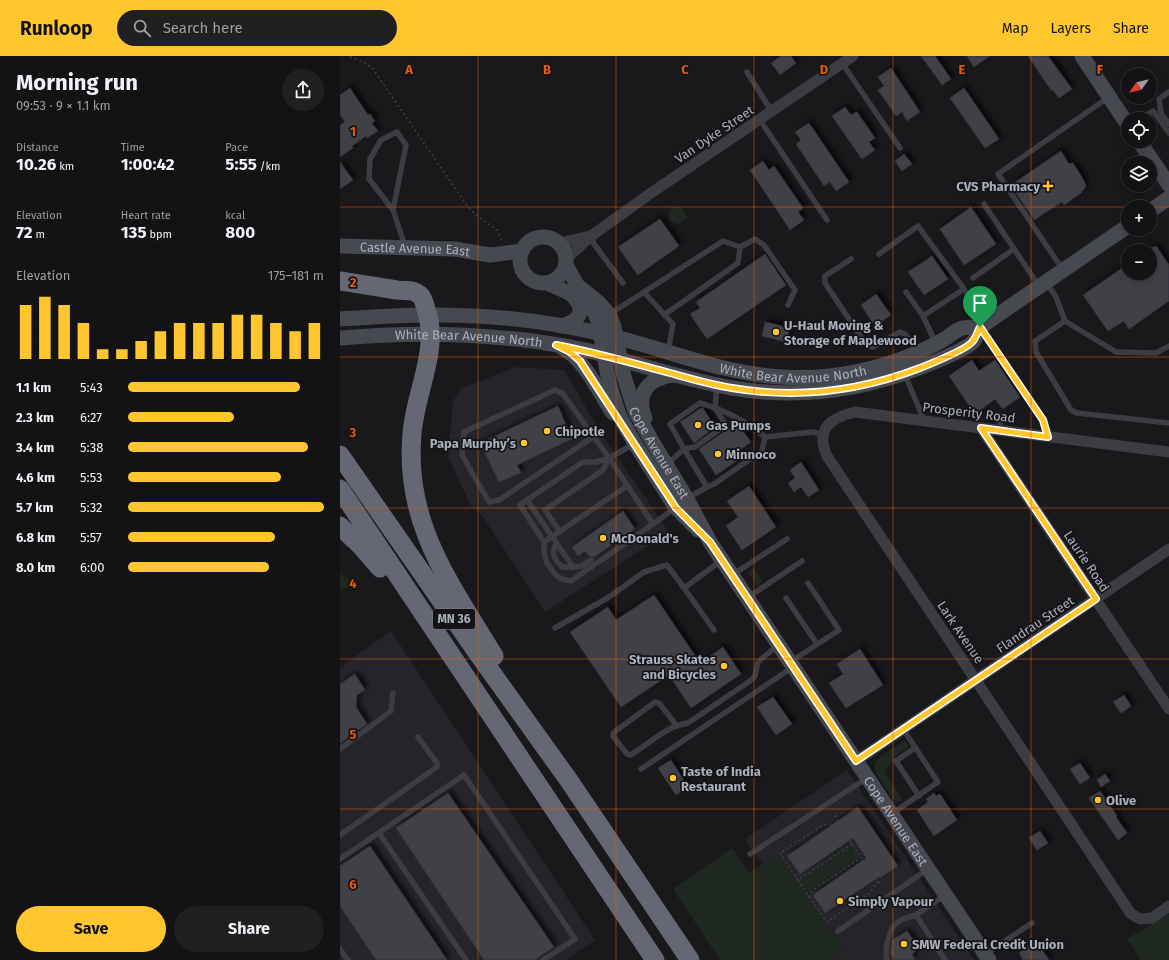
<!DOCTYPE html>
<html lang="en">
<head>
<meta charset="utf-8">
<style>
  :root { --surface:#131315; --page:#202022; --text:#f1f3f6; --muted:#9d9ea0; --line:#323234; --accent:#ffc62e }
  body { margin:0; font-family:"Fira Sans",sans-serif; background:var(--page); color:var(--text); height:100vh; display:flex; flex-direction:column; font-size:15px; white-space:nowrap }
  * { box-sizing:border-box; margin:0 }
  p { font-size:13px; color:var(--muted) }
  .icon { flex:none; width:22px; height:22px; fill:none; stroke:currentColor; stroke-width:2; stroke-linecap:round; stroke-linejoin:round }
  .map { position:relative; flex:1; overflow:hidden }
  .drawer { display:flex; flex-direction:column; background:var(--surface); width:340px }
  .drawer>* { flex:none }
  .needle { width:26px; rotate:236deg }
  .buttons { position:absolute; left:781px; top:12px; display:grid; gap:8px }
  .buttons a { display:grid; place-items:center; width:36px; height:36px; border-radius:50%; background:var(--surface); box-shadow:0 2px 10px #0003,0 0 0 1px var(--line); font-size:20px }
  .pin { position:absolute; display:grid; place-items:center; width:34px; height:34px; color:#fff; margin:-41px -17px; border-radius:50% 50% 50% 0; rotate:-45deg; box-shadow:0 0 4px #0007 }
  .pin .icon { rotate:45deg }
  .round { display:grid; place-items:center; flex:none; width:42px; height:42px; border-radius:21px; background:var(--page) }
  .overview { display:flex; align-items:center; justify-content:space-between; height:68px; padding:0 16px }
  h1 { font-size:22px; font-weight:700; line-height:30px }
  .stats { display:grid; grid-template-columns:repeat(3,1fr); gap:6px; height:68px; padding:4px 16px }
  .stats div { display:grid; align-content:center }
  .stats b { font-size:17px; font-weight:700 }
  .stats small { font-size:11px; font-weight:400 }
  .stats p { font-size:11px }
  .chart { height:112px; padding:8px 16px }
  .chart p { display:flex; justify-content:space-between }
  .chart svg { width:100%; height:72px; margin-top:4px; stroke:var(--accent); stroke-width:6 }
  .button { display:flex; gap:8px; margin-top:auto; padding:8px 16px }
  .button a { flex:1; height:46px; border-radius:24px; background:var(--accent); color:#111; font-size:16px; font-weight:700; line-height:46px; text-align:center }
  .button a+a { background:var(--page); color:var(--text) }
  ul { padding:0 16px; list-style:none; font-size:13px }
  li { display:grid; grid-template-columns:64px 48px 1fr; align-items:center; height:30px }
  li i { height:10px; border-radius:5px; background:var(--accent) }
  header { display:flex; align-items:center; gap:24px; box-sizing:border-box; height:56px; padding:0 20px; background:var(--accent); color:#111 }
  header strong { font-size:19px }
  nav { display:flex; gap:22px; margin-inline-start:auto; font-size:14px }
  .search { width:280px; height:36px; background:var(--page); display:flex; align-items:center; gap:10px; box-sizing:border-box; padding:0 14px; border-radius:22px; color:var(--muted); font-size:15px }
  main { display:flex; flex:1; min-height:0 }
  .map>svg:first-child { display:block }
  .built { fill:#252529 }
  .green { fill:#1e2720 }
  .building { fill:#404146; stroke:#333338; filter:url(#shadow) }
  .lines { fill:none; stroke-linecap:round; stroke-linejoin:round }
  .path { stroke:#3f4148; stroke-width:1.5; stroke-dasharray:2 3; stroke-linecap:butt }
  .lane { stroke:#3c3c43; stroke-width:5.5 }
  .street { stroke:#3c3c43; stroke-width:11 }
  .secondary { stroke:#474951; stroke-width:15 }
  .highway { stroke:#656873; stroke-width:19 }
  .route-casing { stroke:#fff; stroke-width:8 }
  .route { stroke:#ffc62e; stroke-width:5 }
  .grid { fill:none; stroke:#e8590c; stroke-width:1; stroke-opacity:0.55 }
  .poi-dot { fill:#ffc62e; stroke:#141417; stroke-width:1.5 }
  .labels { text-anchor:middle; stroke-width:3.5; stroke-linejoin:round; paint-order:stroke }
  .shield { fill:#141417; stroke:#7d808a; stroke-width:1 }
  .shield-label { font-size:12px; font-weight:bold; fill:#aaafbc }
  .street-label { font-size:13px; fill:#aaafbc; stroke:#141417 }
  .poi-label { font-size:13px; font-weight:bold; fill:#aaafbc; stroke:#141417; text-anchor:start }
  .grid-label { font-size:13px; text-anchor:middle; font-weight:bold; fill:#e8590c; stroke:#141417; stroke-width:3.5; stroke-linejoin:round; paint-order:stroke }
</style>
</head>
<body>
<header>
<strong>Runloop</strong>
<div class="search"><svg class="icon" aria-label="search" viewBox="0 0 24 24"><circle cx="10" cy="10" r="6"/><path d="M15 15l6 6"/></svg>Search here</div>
<nav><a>Map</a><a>Layers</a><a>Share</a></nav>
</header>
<main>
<section class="drawer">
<div class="overview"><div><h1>Morning run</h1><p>09:53 · 9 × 1.1 km</p></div><a class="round"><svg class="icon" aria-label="share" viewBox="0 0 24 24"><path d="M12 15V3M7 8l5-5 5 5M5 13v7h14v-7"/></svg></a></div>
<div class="stats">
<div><p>Distance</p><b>10.26<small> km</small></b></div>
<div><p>Time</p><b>1:00:42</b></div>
<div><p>Pace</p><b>5:55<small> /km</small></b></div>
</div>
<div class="stats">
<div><p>Elevation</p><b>72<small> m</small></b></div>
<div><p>Heart rate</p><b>135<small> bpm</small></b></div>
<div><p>kcal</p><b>800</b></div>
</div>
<div class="chart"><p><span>Elevation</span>175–181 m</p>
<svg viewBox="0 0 160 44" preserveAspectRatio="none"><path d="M5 44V11M15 44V6M25 44V11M35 44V22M45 44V38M55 44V38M65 44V33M75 44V27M85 44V22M95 44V22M105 44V22M115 44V17M125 44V17M135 44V22M145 44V27M155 44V22"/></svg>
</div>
<ul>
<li><b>1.1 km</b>5:43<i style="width:88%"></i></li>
<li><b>2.3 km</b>6:27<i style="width:54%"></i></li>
<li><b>3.4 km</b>5:38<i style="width:92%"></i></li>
<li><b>4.6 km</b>5:53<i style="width:78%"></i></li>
<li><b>5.7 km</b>5:32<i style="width:100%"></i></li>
<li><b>6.8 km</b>5:57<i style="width:75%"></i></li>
<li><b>8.0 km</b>6:00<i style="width:72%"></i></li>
</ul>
<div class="button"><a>Save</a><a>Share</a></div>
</section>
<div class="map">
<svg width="829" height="904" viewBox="0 0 829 904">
  <defs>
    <filter id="shadow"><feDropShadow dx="3.5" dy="-3.5" stdDeviation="2" flood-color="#0009"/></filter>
  </defs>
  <rect width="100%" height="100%" fill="#19191c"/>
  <g class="built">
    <polygon points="175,311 224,314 264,382 329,476 205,556 143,461 131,450 108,401 113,345 122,332"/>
    <polygon points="51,575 255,884 226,904 0,904 0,611"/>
    <polygon points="507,714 634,904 489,904 405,783"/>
  </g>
  <g class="green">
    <polygon points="337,150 343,153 348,162 339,168 330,166 328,162 331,151"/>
    <polygon points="414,512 423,525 417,530 408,516"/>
    <polygon points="0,517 14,527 0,536"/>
    <polygon points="565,684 569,690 556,700 544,715 561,741 561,745 555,746 535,716 535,707 540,701"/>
    <polygon points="511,790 520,802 473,833 469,839 459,825"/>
    <polygon points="392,792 409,817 438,798 504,894 490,904 380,904 333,833"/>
    <polygon points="829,857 829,904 801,904 787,883"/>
  </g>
  <g class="building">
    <polygon points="441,0 451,0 456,7 440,19 431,7"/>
    <polygon points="581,0 595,0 611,23 602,29"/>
    <polygon points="627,0 650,0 634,11"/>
    <polygon points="688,0 708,0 732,33 719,42 713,34 711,34"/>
    <polygon points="551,12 580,56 567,65 562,56 556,60 538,34 544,30 538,21"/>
    <polygon points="10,32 28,59 30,58 35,65 32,67 38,75 27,82 26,80 12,90 13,92 0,101 0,69 5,66 0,58 0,39"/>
    <polygon points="624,32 659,83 645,92 610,42"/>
    <polygon points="505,51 511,59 517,56 535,82 529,86 535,94 522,103 492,60"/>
    <polygon points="469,67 509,126 496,135 490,126 484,130 456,88 461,84 455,76"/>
    <polygon points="721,95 729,108 733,107 743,123 746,130 741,137 724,149 722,146 694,164 671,129"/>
    <polygon points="564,98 572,108 562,115 555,105"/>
    <polygon points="423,105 429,114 434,110 463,152 458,156 464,164 450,174 410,114"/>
    <polygon points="0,106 13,124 0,133"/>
    <polygon points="631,151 656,188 624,209 600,173"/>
    <polygon points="320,163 339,190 298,219 278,191"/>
    <polygon points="816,190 829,209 829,245 789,273 784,265 768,275 743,239 788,208 788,217 810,217 810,193"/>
    <polygon points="425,198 446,229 367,283 350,258 360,252 356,246"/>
    <polygon points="592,200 608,223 584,239 568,216"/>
    <polygon points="536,238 551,259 535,270 521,249"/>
    <polygon points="425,266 450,272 446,286 422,280"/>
    <polygon points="632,304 639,315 655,304 680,341 663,353 655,343 635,358 609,320"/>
    <polygon points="218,350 232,383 177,409 181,417 159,426 140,387"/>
    <polygon points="361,352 363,352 375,371 354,387 340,366"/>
    <polygon points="397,367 411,386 394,398 398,404 376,419 359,393"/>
    <polygon points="461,406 479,434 468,441 461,431 454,436 448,427 455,422 450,414"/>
    <polygon points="409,430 436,471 402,494 386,470 398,461 387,445"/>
    <polygon points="283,455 295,473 254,501 249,500 245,495 238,500 232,491"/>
    <polygon points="314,539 360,607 383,591 401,618 351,652 329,619 281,651 230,576 268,551 276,564"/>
    <polygon points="520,593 543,629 506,652 489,627 503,618 497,608"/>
    <polygon points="15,618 25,634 17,639 16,651 27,668 0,687 0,628"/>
    <polygon points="784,639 791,650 781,657 773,646"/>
    <polygon points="433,641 452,668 436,679 417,651"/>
    <polygon points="331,704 348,731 336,739 318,712"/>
    <polygon points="740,707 750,722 740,728 730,713"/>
    <polygon points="765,718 770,725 761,731 757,724"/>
    <polygon points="760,735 777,760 776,761 787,777 778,784 749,742"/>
    <polygon points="108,737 214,891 195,904 144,904 56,772"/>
    <polygon points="594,737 596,740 600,738 617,764 594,780 577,754 588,746 586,743"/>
    <polygon points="518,751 558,810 540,822 539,821 485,857 473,839 526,802 523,797 513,782 460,818 447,800"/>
    <polygon points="700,775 708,787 697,794 689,782"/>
    <polygon points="30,790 107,904 36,904 0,850 0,810"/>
    <polygon points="567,875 579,892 572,898 575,904 555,904 550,898 552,884"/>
    <polygon points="696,885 709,904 683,904 679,897"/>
  </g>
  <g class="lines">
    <g class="path">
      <polyline points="10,1 24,6 33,13 128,151 137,160 157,174 162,186"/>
      <polyline points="495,759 498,767 537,825 543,830"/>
      <polyline points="512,788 458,824 469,841 473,834 521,802"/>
      <polyline points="458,824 440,797 483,769 498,767"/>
      <polyline points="469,841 487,866 531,836 537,825"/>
    </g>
    <g class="lane">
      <polyline points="502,7 560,92"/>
      <polyline points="407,16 432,56"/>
      <polyline points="829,36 819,43 821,57 829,68"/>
      <polyline points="800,63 813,55 829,77"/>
      <polyline points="420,64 487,164"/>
      <polyline points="644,148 699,230"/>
      <polyline points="53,154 29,123 30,103 41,84 57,76 66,89 53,154 63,184 63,191"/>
      <polyline points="251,180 254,188 283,227"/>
      <polyline points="539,198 578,170 624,233"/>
      <polyline points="511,203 485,220 485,227 527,290 533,291 560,276 565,278 578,296"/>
      <polyline points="723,214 658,118 769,41"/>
      <polyline points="633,222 674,193"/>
      <polyline points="706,226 716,241 725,265"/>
      <polyline points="566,236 583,260"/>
      <polyline points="270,258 304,236"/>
      <polyline points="324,259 398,207 400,191"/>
      <polyline points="641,273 703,364 708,381"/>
      <polyline points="596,288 583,260 624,233 647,266"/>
      <polyline points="829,290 816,297 776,296 725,265 695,285 696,296 731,354 737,357 829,367"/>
      <polyline points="328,296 333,268 304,236 383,185 400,191 415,183 424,189 455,234 448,249"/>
      <polyline points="565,319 584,364"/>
      <polyline points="660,359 660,374"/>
      <polyline points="253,381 159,444 149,446 122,399 124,376 215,334 223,338 269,402"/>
      <polyline points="425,381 473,376 483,379"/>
      <polyline points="294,388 269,402 313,468 335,452"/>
      <path d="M326 409 344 393 330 368 360 347C383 354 407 365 425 381L422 395 374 428 367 431"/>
      <polyline points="348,442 367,431 344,393 355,391 386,369 375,352 377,330"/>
      <polyline points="187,444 180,449 204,486 204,497 207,507 214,517 221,523 231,525 313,468"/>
      <polyline points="220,476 205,454 263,414 269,402"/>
      <polyline points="204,486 287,430"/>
      <path d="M216 488C211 498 214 503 222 511H233"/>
      <polyline points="251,504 242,510 233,511 187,444 243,406 256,406 269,402"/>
      <polyline points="392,519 447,483"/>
      <polyline points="344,532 374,574"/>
      <polyline points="407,542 462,505"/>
      <polyline points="446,542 477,588"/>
      <polyline points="215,572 269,541 304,516 327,509 344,532 382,504"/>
      <polyline points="450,606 499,574 468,527"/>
      <path d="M337 670 319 647 315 646 273 677V680L287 698 291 699 321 678 335 670C339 669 344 668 348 667L410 625 415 620 418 606 438 589"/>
      <polyline points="575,692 556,705 579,740"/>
      <polyline points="0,693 51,655 53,637"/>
      <polyline points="301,713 453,611"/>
      <polyline points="553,757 598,726 563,673"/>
      <polyline points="39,777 126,904"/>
      <polyline points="0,779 97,711 97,707 78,681"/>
      <polyline points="410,798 527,722"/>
      <polyline points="0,803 124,719 235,883 203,904"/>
      <polyline points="605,839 576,859 605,904"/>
      <polyline points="498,875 588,813"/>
      <polyline points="0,893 8,904"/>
      <polyline points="645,898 692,867"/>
      <path d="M547 904C545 899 546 894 547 888 551 868 556 864 576 859"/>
    </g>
    <g class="street">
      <polyline points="219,187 250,180"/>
      <polyline points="226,203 251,180 311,137 513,0"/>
      <polyline points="641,372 829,653"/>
      <path d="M829 396 515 356C490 362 475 373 487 400L791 858 800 863 812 862 829 850"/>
      <polyline points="516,705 829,493"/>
    </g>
    <g class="secondary">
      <polyline points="742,0 788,69"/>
      <polyline points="799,85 829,129"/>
      <polyline points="810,155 829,142"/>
      <circle cx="203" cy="204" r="23"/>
      <path id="s1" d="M0 190 115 193 150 199 182 195"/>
      <path id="s2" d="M226 209 237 229 258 246 269 258 274 271 283 317 295 355 313 387 347 443 370 486 649 904"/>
      <polyline points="207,227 227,236 250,251 255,257 259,268 269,327 279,359 295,388 336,452 358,474"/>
      <path id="s3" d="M0 263C30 261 59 259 89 259 151 258 215 266 275 281 331 295 384 318 442 321 488 324 534 315 577 297 587 292 597 288 606 282 611 279 617 273 623 272 628 271 634 271 640 271L788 170"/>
      <path d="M221 270C239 265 247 256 233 240"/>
      <path id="s4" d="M0 282C65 276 129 277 193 285 213 288 233 291 253 296 299 308 345 324 392 332 455 343 519 335 579 312 590 308 625 294 633 286 636 283 638 275 640 271"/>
      <path d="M222 292C244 302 259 337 273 357"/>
      <path d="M305 362C294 337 310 321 335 319"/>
    </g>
    <g class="highway">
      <path d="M0 225C19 228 38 231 57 234 62 235 67 234 72 235 74 235 78 238 80 239 83 242 85 249 86 253 100 294 75 336 72 378 64 468 110 527 154 600"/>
      <polyline points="0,399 139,599 230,726 350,904"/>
      <polyline points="0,433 315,904"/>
      <polyline points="0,470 22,491 40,512"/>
    </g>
  </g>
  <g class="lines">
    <g class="route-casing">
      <path id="route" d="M640 271 703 364 708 381 641 372 756 543 516 705 370 486 336 452 240 305 230 296 216 289C254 296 292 307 330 317 351 323 371 329 392 332 456 343 520 335 580 312 590 308 628 293 633 285 636 281 638 275 640 271Z"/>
    </g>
    <use href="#route" class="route"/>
  </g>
  <path class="grid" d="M138 0V904M276 0V904M414 0V904M553 0V904M691 0V904M0 151H829M0 301H829M0 452H829M0 603H829M0 753H829"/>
  <g class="poi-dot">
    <path d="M706 124h4v4h4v4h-4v4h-4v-4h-4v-4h4z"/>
    <circle cx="436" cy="276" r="4"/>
    <circle cx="358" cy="369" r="4"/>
    <circle cx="207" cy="375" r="4"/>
    <circle cx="184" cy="387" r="4"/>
    <circle cx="378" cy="398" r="4"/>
    <circle cx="263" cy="482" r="4"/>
    <circle cx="384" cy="610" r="4"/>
    <circle cx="333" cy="722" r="4"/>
    <circle cx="758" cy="744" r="4"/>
    <circle cx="500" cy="845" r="4"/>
    <circle cx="564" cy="888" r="4"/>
  </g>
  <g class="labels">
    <rect class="shield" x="93" y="553" width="42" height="20" rx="3"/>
    <g class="shield-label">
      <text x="114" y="567">MN 36</text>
    </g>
    <g class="street-label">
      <text transform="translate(374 78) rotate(-34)" y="5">Van Dyke Street</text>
      <text dy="5" stroke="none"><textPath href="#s1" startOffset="75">Castle Avenue East</textPath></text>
      <text dy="5" stroke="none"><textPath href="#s4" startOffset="129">White Bear Avenue North</textPath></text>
      <text dy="5" stroke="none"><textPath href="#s3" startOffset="460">White Bear Avenue North</textPath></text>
      <text transform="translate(629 356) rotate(7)" y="5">Prosperity Road</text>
      <text dy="5" stroke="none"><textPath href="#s2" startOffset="215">Cope Avenue East</textPath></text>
      <text transform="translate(747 505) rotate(56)" y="5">Laurie Road</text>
      <text transform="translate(695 568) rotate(-34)" y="5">Flandrau Street</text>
      <text transform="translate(621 576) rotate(56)" y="5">Lark Avenue</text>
      <text dy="5" stroke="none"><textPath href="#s2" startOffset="653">Cope Avenue East</textPath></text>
    </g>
    <g class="poi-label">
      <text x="700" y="135" text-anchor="end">CVS Pharmacy</text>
      <text x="444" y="274">U-Haul Moving &amp;<tspan x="444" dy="15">Storage of Maplewood</tspan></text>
      <text x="366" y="374">Gas Pumps</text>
      <text x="215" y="380">Chipotle</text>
      <text x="176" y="392" text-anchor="end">Papa Murphy’s</text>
      <text x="386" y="403">Minnoco</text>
      <text x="271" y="487">McDonald's</text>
      <text x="376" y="608" text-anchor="end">Strauss Skates<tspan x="376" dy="15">and Bicycles</tspan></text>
      <text x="341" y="720">Taste of India<tspan x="341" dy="15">Restaurant</tspan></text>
      <text x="766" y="749">Olive</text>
      <text x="508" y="850">Simply Vapour</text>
      <text x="572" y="893">SMW Federal Credit Union</text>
    </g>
  </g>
  <g class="grid-label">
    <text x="69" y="18">A</text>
    <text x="207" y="18">B</text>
    <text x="345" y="18">C</text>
    <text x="484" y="18">D</text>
    <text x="622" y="18">E</text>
    <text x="760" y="18">F</text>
    <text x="13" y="80">1</text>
    <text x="13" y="231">2</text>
    <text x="13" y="381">3</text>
    <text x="13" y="532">4</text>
    <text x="13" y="683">5</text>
    <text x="13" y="833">6</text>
  </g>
</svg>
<div class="buttons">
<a><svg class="needle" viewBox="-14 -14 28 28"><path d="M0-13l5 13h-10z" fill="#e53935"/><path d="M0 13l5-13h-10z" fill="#9d9ea0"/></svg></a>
<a><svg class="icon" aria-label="locate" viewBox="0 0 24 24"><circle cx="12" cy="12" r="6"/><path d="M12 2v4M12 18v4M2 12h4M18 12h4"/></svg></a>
<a><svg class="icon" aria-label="layers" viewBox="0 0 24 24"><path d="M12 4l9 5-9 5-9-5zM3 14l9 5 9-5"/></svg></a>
<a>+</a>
<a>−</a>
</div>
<div class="pin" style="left:640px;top:271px;background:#1e9e55"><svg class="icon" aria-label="arrive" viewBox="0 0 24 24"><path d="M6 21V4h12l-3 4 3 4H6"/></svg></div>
</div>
</main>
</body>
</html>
